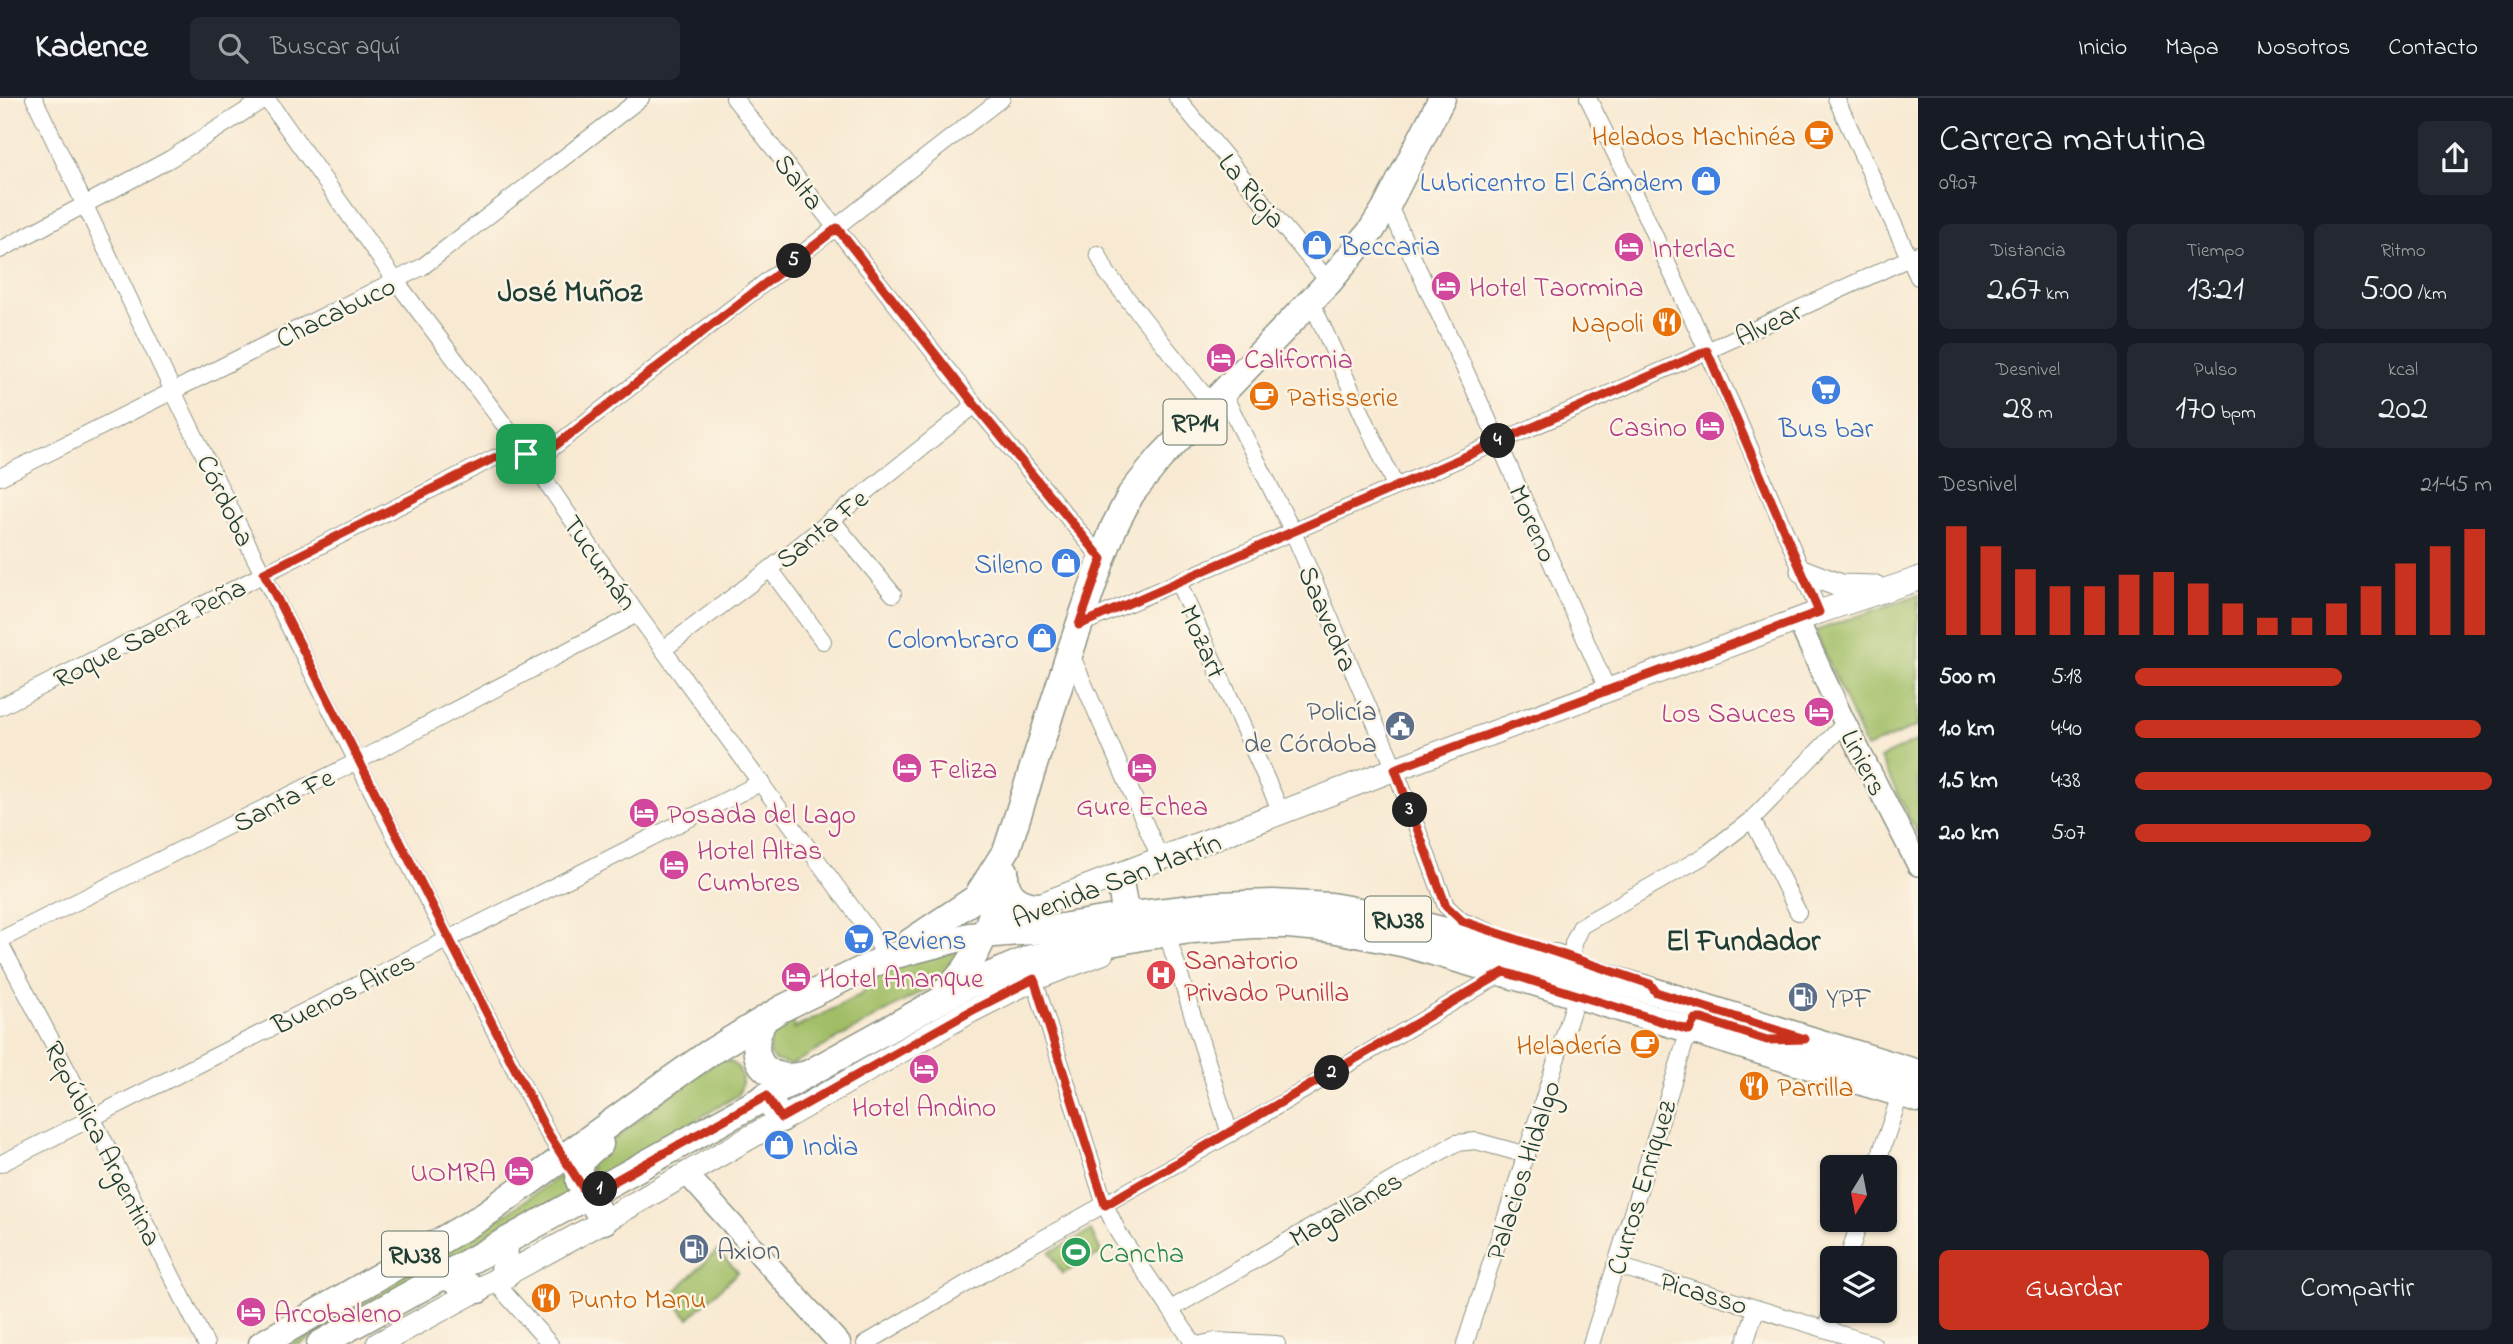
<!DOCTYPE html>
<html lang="es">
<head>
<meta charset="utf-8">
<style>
  :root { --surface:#171b24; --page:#242831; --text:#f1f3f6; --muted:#9ea1a6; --line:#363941; --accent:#c8321e }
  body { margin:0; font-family:"Indie Flower",sans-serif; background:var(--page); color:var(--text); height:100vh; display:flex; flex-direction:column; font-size:26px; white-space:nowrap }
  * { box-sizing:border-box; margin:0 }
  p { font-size:23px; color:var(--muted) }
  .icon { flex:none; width:38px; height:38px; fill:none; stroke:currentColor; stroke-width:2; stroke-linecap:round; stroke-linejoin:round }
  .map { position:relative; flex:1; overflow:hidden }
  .panel { display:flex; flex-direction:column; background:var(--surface); width:595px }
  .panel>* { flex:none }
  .needle { width:46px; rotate:190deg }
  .fabs { position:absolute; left:1820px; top:1057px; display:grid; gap:14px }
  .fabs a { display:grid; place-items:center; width:77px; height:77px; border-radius:10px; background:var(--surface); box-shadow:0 2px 5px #0004; font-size:35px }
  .pin { position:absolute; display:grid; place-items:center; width:60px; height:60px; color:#fff; margin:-30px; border-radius:14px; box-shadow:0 4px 10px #0006 }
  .km { position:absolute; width:35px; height:35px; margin:-18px; border-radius:50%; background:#222; color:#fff; font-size:19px; line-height:35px; text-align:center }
  .round { display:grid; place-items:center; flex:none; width:74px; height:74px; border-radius:10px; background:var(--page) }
  .headline { display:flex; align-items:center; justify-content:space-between; height:119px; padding:0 21px }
  h1 { font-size:38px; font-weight:600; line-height:52px }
  .stats { display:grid; grid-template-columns:repeat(3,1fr); gap:10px; height:119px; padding:7px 21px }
  .stats div { display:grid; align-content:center; border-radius:10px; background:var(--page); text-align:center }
  .stats b { font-size:35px; font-weight:600 }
  .stats small { font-size:19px; font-weight:400 }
  .stats p { font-size:19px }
  .chart { height:196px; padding:14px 21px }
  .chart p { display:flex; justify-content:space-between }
  .chart svg { width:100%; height:126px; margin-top:7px; stroke:var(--accent); stroke-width:6 }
  .cta { display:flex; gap:14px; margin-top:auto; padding:14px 21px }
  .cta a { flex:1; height:80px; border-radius:10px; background:var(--accent); color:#fff; font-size:28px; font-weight:600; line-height:80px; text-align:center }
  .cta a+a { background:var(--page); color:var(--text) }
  ul { padding:0 21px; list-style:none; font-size:23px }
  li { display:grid; grid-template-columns:112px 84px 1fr; align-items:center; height:52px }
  li i { height:18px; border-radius:9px; background:var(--accent) }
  header { display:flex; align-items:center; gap:42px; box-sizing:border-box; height:98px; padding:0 35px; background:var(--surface); border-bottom:2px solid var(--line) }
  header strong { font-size:33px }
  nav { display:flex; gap:38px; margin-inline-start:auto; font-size:24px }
  .search { width:490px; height:63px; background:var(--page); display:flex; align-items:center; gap:18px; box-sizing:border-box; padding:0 24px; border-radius:10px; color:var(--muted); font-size:26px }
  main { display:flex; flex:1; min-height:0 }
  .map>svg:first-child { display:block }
  .green { fill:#a1be66; stroke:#607e4d; stroke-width:2 }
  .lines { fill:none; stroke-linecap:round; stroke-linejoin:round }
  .minor-casing { stroke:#8c9383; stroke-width:18 }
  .tertiary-casing { stroke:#8c9383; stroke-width:24 }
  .secondary-casing { stroke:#8c9383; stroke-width:25 }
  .primary-casing { stroke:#8c9383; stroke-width:29 }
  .minor { stroke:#fff; stroke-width:16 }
  .tertiary { stroke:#fff; stroke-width:21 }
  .secondary { stroke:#fff; stroke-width:23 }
  .primary { stroke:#fff; stroke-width:26 }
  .route-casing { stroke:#fff; stroke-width:14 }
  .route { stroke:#c8321e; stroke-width:9 }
  .labels { text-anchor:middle; stroke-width:5; stroke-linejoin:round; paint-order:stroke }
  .shield { fill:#fcf5e5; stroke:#617469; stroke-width:2 }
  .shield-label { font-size:26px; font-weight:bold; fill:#1f3d34 }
  .food-label { font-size:28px; fill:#c56008; stroke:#fcf5e5; text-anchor:end }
  .street-label { font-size:28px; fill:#1f3d34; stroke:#fcf5e5 }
  .shop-label { font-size:28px; fill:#366cbe; stroke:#fcf5e5; text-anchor:end }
  .hotel-label { font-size:28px; fill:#b23c85; stroke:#fcf5e5; text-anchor:start }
  .service-label { font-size:28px; fill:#4e5e75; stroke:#fcf5e5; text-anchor:start }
  .health-label { font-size:28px; fill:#be3a42; stroke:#fcf5e5; text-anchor:start }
  .leisure-label { font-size:28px; fill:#27864d; stroke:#fcf5e5; text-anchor:start }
  .neighbourhood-label { font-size:30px; font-weight:bold; fill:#1f3d34; stroke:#fcf5e5 }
</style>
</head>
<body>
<header>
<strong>Kadence</strong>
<div class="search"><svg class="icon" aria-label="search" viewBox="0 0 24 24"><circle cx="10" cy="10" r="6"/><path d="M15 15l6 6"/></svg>Buscar aquí</div>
<nav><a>Inicio</a><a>Mapa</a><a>Nosotros</a><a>Contacto</a></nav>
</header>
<main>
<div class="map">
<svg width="1918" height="1246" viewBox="0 0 1918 1246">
  <rect width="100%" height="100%" fill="#fcf5e5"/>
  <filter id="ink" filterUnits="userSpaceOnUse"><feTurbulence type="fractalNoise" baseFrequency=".0143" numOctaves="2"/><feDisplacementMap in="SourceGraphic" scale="14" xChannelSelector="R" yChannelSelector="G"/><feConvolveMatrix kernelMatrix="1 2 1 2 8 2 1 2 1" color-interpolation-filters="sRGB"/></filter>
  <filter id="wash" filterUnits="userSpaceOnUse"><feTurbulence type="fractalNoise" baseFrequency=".00686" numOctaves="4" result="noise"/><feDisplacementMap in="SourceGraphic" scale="28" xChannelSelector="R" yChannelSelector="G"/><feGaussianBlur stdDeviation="1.57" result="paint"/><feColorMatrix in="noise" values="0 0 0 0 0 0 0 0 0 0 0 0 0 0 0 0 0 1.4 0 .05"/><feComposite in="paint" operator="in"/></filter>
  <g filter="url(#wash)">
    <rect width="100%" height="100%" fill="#f8e9d2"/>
    <g class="green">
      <polygon points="1918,497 1918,628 1866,650 1815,533"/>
      <polygon points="1918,642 1918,738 1880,660"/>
      <path d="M965 852 940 883 791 967 774 962 769 956 770 938 779 926 794 918V931L862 896C865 889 867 882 874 878 897 864 938 858 965 852Z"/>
      <path d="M720 962C740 962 747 980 738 997L599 1080 593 1079 588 1063 672 994Z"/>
      <polygon points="561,1077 569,1096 458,1160 300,1246 280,1246 512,1112"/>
      <polygon points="1091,1133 1102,1155 1062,1176 1050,1154"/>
      <polygon points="717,1153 738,1174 689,1220 669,1199"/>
    </g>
  </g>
  <g filter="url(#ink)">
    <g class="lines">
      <g class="minor-casing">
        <g id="minor">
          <path d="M34 0C81 97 126 195 173 293 293 541 419 787 546 1032L564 1060"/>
          <polyline points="266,0 396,183 533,365 637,516 888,859"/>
          <polyline points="734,0 975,307 1102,461"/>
          <polyline points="1177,0 1329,184"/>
          <polyline points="1588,0 1642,110 1731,305 1819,514"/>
          <polyline points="1836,0 1918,179"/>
          <polyline points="1388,106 1498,343 1608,593"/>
          <polyline points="0,152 170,61 266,0"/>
          <polyline points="1098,156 1107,175 1212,307"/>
          <polyline points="1311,203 1395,388"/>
          <polyline points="1223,295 1293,434 1395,671 1446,808 1462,823 1490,834"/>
          <polyline points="533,365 1002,0"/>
          <polyline points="0,379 422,169 641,0"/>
          <polyline points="831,421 893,496"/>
          <polyline points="770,471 823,543"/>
          <polyline points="1178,484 1282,716"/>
          <polyline points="1079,527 1707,253 1918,156"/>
          <polyline points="665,550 770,471 975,307"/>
          <polyline points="1070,554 1161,762"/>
          <polyline points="0,609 494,360 526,356"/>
          <polyline points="1752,721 1798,814"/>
          <polyline points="1167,836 1230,1036"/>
          <polyline points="0,842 358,663 637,516"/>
          <polyline points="0,845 92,1019 206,1246"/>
          <polyline points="1555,854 1572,859 1573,845 1581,828 1704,758 1752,721 1845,625"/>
          <polyline points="1034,881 1105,1107 1119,1136 1194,1246"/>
          <polyline points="0,1066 762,684"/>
          <polyline points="1876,1069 1903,988"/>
          <polyline points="1848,1160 1860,1122"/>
          <polyline points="1615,1167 1873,1246"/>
          <polyline points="494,1183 550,1246"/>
          <polyline points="1171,1211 1456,1045 1476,1043 1527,1057"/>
          <polyline points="1826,1231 1832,1210"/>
          <polyline points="865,1246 1028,1149 1230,1036 1504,874"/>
          <polyline points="1202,1246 1215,1243 1277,1246"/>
          <polyline points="1465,1246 1577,897"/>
          <polyline points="1591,1246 1689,932"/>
          <polyline points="1745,1246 1756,1211"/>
        </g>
      </g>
      <g class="tertiary-casing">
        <g id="tertiary">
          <polyline points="1798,522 1842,619 1918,767"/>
          <polyline points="686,1075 840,1246"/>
        </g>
      </g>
      <g class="secondary-casing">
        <g id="secondary">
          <polyline points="1802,473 1841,488 1875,489"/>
          <polyline points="984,836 1037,808 1395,671 1819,514 1918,481"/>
          <polyline points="378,1246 604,1123 971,913 1034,881 1102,855"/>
        </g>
      </g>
      <g class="primary-casing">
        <g id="primary">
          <path d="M1005 773C1004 795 1016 806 1037 808"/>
          <polyline points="1119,778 1124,807 1132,817"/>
          <polyline points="910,844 976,800 1007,751 1070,554 1102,461 1114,429 1131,396 1160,360 1329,184 1371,133 1388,106 1442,0"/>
          <path d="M947 891C982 861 992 816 1005 774"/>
          <path d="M765 921C751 942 752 974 782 978 789 980 797 978 805 977"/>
          <polyline points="766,998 781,1021"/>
          <polyline points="579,1083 604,1123"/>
          <path d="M582 1088C575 1067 583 1058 600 1046"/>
          <polyline points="444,1178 478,1192"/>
          <polyline points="504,1178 505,1144"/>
          <polyline points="262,1246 480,1120 656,992 709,955 781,911 888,859 969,838 1044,832 1132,817 1218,807 1273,805 1331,808 1377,816 1446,833 1656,894 1918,975"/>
          <polyline points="320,1246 968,887 1031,860 1142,839 1192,832 1253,827 1288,827 1332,831 1406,846 1471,865 1918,1001"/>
        </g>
      </g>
      <use href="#minor" class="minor"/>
      <use href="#tertiary" class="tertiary"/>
      <use href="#secondary" class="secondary"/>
      <use href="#primary" class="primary"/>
    </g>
  </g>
  <g class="lines" filter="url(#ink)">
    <g class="route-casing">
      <polygon id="route" points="837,130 975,307 1102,461 1079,527 1707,253 1819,514 1395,671 1446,808 1462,823 1650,886 1656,894 1805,941 1767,942 1702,921 1695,921 1689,932 1504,874 1105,1107 1034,881 971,913 781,1020 766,998 588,1098 546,1032 264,475 494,360 526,356 533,365"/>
    </g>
    <use href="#route" class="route"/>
  </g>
  <defs>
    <g id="cafe-disc" transform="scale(1.575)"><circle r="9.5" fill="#e8710a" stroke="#fcf5e5"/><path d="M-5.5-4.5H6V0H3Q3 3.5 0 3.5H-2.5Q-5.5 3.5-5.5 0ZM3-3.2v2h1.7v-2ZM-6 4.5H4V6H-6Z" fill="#fff"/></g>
    <g id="shop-disc" transform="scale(1.575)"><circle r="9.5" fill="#3f7fe0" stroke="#fcf5e5"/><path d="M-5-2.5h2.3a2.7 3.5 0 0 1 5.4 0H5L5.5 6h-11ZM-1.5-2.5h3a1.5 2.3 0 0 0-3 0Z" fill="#fff"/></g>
    <g id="hotel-disc" transform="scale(1.575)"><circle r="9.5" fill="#d1479c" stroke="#fcf5e5"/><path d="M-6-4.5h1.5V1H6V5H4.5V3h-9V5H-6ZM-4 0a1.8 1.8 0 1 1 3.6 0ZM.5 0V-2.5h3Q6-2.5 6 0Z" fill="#fff"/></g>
    <g id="restaurant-disc" transform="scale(1.575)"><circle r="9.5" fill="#e8710a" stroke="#fcf5e5"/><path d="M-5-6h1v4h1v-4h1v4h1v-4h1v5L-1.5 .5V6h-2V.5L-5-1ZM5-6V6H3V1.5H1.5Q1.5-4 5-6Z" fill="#fff"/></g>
    <g id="supermarket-disc" transform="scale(1.575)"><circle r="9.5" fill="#3f7fe0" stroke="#fcf5e5"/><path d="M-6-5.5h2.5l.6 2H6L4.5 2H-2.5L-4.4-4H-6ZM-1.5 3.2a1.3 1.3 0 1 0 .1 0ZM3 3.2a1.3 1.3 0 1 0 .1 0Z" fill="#fff"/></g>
    <g id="civic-disc" transform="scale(1.575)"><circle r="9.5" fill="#5c6f8a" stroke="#fcf5e5"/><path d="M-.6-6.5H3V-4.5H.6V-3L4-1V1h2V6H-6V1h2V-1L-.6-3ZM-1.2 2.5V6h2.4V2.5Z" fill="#fff"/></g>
    <g id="hospital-disc" transform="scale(1.575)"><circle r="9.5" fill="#e0444e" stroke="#fcf5e5"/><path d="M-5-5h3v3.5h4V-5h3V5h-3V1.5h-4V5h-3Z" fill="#fff"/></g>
    <g id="fuel-disc" transform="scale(1.575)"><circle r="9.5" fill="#5c6f8a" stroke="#fcf5e5"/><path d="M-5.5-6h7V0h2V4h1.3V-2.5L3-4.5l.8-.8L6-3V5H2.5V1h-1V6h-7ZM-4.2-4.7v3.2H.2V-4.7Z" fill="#fff"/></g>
    <g id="stadium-disc" transform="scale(1.575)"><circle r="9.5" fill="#2e9e5b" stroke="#fcf5e5"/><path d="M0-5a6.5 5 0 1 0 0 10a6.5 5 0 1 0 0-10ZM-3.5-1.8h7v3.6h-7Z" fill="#fff"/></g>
  </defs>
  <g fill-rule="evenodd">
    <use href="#cafe-disc" x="1819" y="37"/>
    <use href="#shop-disc" x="1706" y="83"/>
    <use href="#shop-disc" x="1317" y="147"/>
    <use href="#hotel-disc" x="1629" y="149"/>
    <use href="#hotel-disc" x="1446" y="188"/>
    <use href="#restaurant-disc" x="1667" y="224"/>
    <use href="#hotel-disc" x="1221" y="260"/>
    <use href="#supermarket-disc" x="1826" y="292"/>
    <use href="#cafe-disc" x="1264" y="298"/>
    <use href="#hotel-disc" x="1710" y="328"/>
    <use href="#shop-disc" x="1066" y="465"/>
    <use href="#shop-disc" x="1042" y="540"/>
    <use href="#hotel-disc" x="1819" y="614"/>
    <use href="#civic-disc" x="1400" y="628"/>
    <use href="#hotel-disc" x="907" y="670"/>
    <use href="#hotel-disc" x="1142" y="670"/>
    <use href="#hotel-disc" x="644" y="715"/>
    <use href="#hotel-disc" x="674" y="767"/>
    <use href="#supermarket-disc" x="859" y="841"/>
    <use href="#hospital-disc" x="1161" y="877"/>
    <use href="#hotel-disc" x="796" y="879"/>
    <use href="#fuel-disc" x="1803" y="899"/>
    <use href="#cafe-disc" x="1645" y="946"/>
    <use href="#hotel-disc" x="924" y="971"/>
    <use href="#restaurant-disc" x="1754" y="988"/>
    <use href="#shop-disc" x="779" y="1047"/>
    <use href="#hotel-disc" x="519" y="1073"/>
    <use href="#fuel-disc" x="694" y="1151"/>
    <use href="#stadium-disc" x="1076" y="1154"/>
    <use href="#restaurant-disc" x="546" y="1200"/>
    <use href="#hotel-disc" x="251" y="1214"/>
  </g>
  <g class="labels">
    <g class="shield">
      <rect x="1163.5" y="301.5" width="63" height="45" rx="5"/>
      <rect x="1365" y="798.5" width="66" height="45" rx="5"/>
      <rect x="382" y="1133.5" width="66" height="45" rx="5"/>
    </g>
    <g class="shield-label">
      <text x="1195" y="333">RP14</text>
      <text x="1398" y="830">RN38</text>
      <text x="415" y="1165">RN38</text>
    </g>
    <g class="food-label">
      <text x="1796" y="47">Helados Machinéa</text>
      <text x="1644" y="234">Napoli</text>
      <text x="1287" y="308" text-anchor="start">Patisserie</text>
      <text x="1622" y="956">Heladería</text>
      <text x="1777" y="998" text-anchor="start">Parrilla</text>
      <text x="569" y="1210" text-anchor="start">Punto Manu</text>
    </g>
    <g class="street-label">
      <text transform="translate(800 83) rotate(52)" y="10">Salta</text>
      <text transform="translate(1253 92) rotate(50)" y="10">La Rioja</text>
      <text transform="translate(335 213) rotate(-26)" y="10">Chacabuco</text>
      <text transform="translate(1768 225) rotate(-25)" y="10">Alvear</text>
      <text transform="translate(227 402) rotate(64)" y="10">Córdoba</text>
      <text transform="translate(1534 425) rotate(66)" y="10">Moreno</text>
      <text transform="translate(821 430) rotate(-39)" y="10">Santa Fe</text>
      <text transform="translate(601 464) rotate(55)" y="10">Tucumán</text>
      <text transform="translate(1329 520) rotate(67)" y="10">Saavedra</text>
      <text transform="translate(149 534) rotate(-27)" y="10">Roque Saenz Peña</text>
      <text transform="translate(1204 543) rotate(66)" y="10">Mozart</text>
      <text transform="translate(1865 664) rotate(63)" y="10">Liniers</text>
      <text transform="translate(283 701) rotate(-27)" y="10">Santa Fe</text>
      <text transform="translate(1116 781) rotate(-21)" y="10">Avenida San Martín</text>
      <text transform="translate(343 894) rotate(-26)" y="10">Buenos Aires</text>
      <text transform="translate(104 1045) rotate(63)" y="10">República Argentina</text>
      <text transform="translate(1522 1072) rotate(-72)" y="10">Palacios Hidalgo</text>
      <text transform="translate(1640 1089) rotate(-73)" y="10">Curros Enriquez</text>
      <text transform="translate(1345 1110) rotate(-30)" y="10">Magallanes</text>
      <text transform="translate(1704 1194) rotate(17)" y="10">Picasso</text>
    </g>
    <g class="shop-label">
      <text x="1683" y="93">Lubricentro El Cámdem</text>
      <text x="1340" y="157" text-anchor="start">Beccaria</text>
      <text x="1826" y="339" text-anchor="middle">Bus bar</text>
      <text x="1043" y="475">Sileno</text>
      <text x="1019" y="550">Colombraro</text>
      <text x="882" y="851" text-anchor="start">Reviens</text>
      <text x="802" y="1057" text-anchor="start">India</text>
    </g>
    <g class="hotel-label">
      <text x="1652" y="159">Interlac</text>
      <text x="1469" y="198">Hotel Taormina</text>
      <text x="1244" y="270">California</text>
      <text x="1687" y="338" text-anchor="end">Casino</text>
      <text x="1796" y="624" text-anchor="end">Los Sauces</text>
      <text x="930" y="680">Feliza</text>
      <text x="1142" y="717" text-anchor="middle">Gure Echea</text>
      <text x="667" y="725">Posada del Lago</text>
      <text x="697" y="761">Hotel Altas<tspan x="697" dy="32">Cumbres</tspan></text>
      <text x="819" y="889">Hotel Ananque</text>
      <text x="924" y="1018" text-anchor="middle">Hotel Andino</text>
      <text x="496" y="1083" text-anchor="end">UOMRA</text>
      <text x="274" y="1224">Arcobaleno</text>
    </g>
    <g class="service-label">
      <text x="1377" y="622" text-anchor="end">Policía<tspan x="1377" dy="32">de Córdoba</tspan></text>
      <text x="1826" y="909">YPF</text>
      <text x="717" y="1161">Axion</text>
    </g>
    <g class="health-label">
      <text x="1184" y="871">Sanatorio<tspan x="1184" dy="32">Privado Punilla</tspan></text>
    </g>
    <g class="leisure-label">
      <text x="1099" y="1164">Cancha</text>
    </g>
    <g class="neighbourhood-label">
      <text x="570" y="203">José Muñoz</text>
      <text x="1743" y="852">El Fundador</text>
    </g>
  </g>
</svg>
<div class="fabs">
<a><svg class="needle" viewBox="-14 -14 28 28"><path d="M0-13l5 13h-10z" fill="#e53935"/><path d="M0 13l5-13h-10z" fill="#9ea1a6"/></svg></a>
<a><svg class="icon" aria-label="layers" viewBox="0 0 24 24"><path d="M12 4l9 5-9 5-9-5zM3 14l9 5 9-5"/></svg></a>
</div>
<div class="pin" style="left:526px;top:356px;background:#1e9e55"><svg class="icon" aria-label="arrive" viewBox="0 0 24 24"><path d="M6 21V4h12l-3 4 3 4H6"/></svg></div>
<b class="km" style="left:600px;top:1091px">1</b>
<b class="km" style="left:1332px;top:975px">2</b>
<b class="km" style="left:1410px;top:712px">3</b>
<b class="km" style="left:1498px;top:343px">4</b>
<b class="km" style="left:794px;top:163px">5</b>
</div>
<section class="panel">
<div class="headline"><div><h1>Carrera matutina</h1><p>09:07</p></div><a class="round"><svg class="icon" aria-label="share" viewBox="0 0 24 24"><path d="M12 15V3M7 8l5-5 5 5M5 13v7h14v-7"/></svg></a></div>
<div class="stats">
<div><p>Distancia</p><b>2.67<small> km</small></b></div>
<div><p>Tiempo</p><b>13:21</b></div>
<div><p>Ritmo</p><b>5:00<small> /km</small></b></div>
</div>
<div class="stats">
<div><p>Desnivel</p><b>28<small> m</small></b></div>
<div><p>Pulso</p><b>170<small> bpm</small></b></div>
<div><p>kcal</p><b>202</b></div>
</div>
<div class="chart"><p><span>Desnivel</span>21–45 m</p>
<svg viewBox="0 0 160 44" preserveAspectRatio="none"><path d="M5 44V6M15 44V13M25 44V21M35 44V27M45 44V27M55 44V23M65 44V22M75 44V26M85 44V33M95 44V38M105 44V38M115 44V33M125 44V27M135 44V19M145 44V13M155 44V7"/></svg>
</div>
<ul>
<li><b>500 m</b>5:18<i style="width:58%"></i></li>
<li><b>1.0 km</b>4:40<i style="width:97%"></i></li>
<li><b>1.5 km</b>4:38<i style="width:100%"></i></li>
<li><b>2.0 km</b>5:07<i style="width:66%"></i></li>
</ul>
<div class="cta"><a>Guardar</a><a>Compartir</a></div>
</section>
</main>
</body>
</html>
